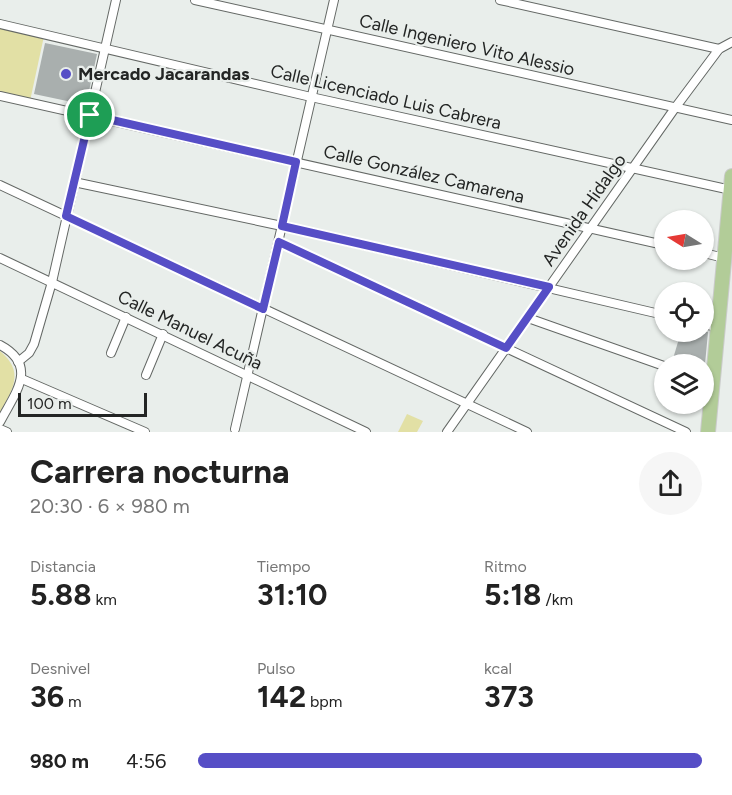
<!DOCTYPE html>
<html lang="es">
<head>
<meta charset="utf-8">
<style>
  :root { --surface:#fff; --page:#f6f6f6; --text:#222; --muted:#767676; --accent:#564ec6 }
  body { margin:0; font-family:Figtree,sans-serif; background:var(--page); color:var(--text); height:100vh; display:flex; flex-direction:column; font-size:22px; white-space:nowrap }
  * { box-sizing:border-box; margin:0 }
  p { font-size:20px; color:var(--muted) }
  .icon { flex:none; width:33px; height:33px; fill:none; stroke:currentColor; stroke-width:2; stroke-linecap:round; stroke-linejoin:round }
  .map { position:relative; height:432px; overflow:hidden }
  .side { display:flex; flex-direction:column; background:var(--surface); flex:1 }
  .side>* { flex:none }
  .needle { width:39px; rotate:281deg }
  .controls { position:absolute; left:654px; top:210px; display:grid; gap:12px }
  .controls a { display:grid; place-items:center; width:60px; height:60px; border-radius:50%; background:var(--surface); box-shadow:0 2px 4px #0004; font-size:30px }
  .scale { position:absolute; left:18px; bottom:15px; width:129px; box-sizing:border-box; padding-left:6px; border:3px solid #232524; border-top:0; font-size:16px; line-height:21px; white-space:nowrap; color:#232524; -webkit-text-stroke:4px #e9eeeb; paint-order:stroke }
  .pin { position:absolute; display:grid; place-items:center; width:51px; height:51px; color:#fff; margin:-26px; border:3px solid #fff; border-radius:50%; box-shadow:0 2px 6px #0007 }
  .round { display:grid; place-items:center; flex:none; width:63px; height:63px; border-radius:32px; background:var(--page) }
  .headline { display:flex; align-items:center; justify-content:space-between; height:102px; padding:0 30px }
  h1 { font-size:33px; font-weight:700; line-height:45px }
  .figures { display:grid; grid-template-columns:repeat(3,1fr); gap:9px; height:102px; padding:6px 30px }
  .figures div { display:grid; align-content:center }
  .figures b { font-size:30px; font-weight:700 }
  .figures small { font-size:16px; font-weight:400 }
  .figures p { font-size:16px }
  ul { padding:0 30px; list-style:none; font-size:20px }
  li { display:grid; grid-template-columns:96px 72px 1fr; align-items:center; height:45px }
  li i { height:15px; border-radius:8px; background:var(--accent) }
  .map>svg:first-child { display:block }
  .green { fill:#e2e0a5 }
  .building { fill:#a9afae }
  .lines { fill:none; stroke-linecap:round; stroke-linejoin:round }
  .street-casing { stroke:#646865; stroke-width:10 }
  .primary-casing { stroke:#cacbca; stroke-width:16 }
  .street { stroke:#fff; stroke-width:8 }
  .primary { stroke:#b2cc98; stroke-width:14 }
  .route-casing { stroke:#fff; stroke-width:12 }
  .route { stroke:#564ec6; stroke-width:8 }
  .poi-dot { fill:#564ec6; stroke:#e9eeeb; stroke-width:2 }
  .labels { text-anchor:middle; stroke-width:4.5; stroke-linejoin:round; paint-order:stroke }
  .street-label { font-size:18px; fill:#232524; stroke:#e9eeeb }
  .poi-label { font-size:18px; font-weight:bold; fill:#232524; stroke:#e9eeeb; text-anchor:start }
</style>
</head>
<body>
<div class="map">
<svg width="732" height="432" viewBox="0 0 732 432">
  <rect width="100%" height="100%" fill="#e9eeeb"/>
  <g class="green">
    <polygon points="0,26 44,36 30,101 0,95"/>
    <path d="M0 351C25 372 13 389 0 412Z"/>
    <polygon points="407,414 423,421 417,432 398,432"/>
  </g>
  <g class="building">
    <polygon points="45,43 97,54 86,105 34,94"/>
    <polygon points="681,332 708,332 705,364 681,364 672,362"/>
  </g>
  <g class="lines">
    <g class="street-casing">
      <g id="street">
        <polyline points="195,0 732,120"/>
        <polyline points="500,0 719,49"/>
        <polyline points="0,24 311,97 731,190"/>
        <polyline points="0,96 664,245"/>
        <polyline points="74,182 282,226 664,315"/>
        <polyline points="0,185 527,432"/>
        <polyline points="279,242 686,432"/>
        <polyline points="704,253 724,258"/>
        <polyline points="0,258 366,432"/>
        <polyline points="528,318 664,366"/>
        <polyline points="704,324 719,328"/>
        <path d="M0 345C39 366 15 393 0 422"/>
        <polyline points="111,353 126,317"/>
        <polyline points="18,362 29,353 34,344 52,282 116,0"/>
        <polyline points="146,375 163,334"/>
        <polyline points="22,379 145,432"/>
        <polyline points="0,429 7,432"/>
        <polyline points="235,429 334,0"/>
        <polyline points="447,432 675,108 719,49 732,42"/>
      </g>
    </g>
    <g class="primary-casing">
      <polyline id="primary" points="708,432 732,176"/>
    </g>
    <use href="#street" class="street"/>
    <use href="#primary" class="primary"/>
  </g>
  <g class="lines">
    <g class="route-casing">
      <polygon id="route" points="90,115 296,162 282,226 549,287 506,348 279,242 263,309 66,216"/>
    </g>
    <use href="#route" class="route"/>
  </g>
  <circle class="poi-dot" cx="66" cy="74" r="6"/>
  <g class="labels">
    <g class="street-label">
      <text transform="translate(467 45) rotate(13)" y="6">Calle Ingeniero Vito Alessio</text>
      <text transform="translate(386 97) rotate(13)" y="6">Calle Licenciado Luis Cabrera</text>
      <text transform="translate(424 174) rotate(13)" y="6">Calle González Camarena</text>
      <text transform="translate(584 210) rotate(-55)" y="6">Avenida Hidalgo</text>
      <text transform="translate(190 330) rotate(26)" y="6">Calle Manuel Acuña</text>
    </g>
    <g class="poi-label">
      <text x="78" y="80">Mercado Jacarandas</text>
    </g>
  </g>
</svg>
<div class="controls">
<a><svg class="needle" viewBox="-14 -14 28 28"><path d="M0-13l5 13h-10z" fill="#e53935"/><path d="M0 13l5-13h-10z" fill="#767676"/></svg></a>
<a><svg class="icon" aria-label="locate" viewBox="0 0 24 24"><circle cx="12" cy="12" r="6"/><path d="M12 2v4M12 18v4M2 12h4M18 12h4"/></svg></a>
<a><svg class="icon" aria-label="layers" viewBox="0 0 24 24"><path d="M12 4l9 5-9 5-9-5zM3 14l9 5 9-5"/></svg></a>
</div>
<div class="scale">100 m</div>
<div class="pin" style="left:90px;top:115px;background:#1e9e55"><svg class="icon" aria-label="arrive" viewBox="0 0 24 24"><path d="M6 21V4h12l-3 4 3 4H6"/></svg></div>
</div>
<section class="side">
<div class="headline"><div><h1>Carrera nocturna</h1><p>20:30 · 6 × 980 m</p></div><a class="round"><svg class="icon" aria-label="share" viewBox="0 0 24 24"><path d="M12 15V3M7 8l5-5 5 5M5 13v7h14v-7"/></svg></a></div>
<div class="figures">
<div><p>Distancia</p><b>5.88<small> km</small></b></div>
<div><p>Tiempo</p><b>31:10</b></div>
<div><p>Ritmo</p><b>5:18<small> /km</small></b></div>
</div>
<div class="figures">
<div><p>Desnivel</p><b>36<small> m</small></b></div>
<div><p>Pulso</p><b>142<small> bpm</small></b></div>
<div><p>kcal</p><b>373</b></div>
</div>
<ul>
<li><b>980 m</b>4:56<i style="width:100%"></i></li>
</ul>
</section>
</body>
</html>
